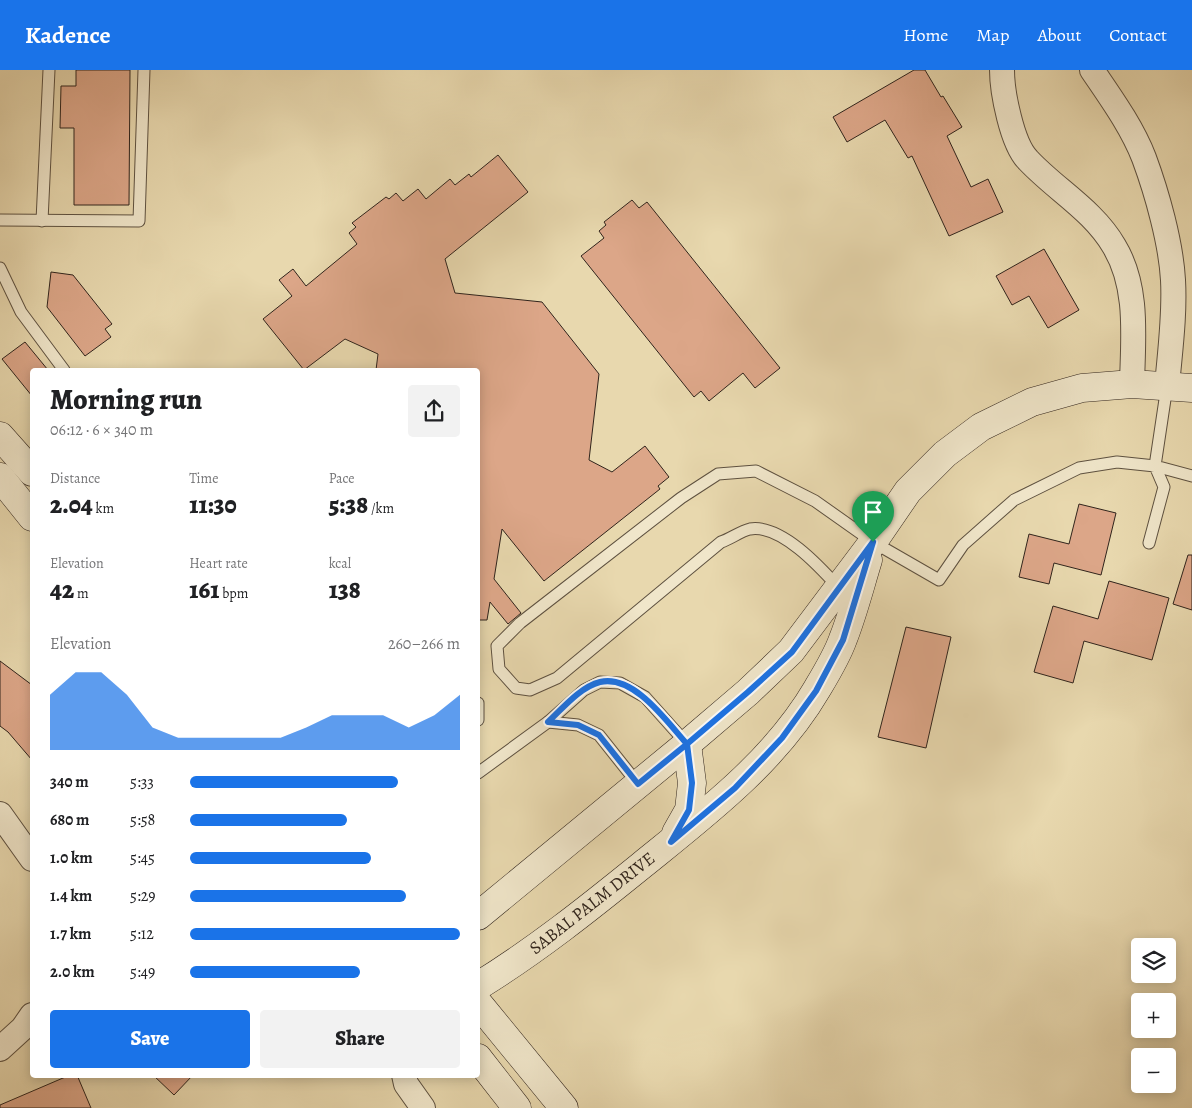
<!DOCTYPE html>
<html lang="en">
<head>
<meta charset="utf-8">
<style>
  :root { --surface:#fff; --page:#f2f2f2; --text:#202124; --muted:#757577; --accent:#1a73e8 }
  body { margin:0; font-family:Alegreya,serif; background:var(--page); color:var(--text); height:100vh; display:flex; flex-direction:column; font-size:19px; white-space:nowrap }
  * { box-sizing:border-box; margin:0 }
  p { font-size:16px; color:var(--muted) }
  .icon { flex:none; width:28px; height:28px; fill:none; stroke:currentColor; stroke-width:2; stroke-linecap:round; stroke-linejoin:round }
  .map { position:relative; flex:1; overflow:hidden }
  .sheet { position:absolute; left:30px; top:298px; width:450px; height:710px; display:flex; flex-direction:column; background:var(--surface); border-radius:5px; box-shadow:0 2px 12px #0003 }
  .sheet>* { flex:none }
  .buttons { position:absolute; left:1131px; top:868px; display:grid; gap:10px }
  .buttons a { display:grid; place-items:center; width:45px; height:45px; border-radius:5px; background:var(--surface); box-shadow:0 2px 12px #0003; font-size:25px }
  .pin { position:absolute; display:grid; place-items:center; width:42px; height:42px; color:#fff; margin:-51px -21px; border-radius:50% 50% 50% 0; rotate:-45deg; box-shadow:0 0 5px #0007 }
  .pin .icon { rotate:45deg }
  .round { display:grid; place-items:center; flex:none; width:52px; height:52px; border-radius:5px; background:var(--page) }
  .headline { display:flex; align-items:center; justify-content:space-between; height:85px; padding:0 20px }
  h1 { font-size:28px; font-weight:800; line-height:38px }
  .stats { display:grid; grid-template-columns:repeat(3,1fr); gap:8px; height:85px; padding:5px 20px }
  .stats div { display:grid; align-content:center }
  .stats b { font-size:25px; font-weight:800 }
  .stats small { font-size:14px; font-weight:400 }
  .stats p { font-size:14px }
  .chart { height:140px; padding:10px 20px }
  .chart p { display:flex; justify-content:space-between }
  .chart svg { width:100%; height:90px; margin-top:5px; fill:var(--accent); opacity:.7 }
  .action { display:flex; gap:10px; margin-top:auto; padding:10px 20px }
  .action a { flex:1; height:58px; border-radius:5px; background:var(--accent); color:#fff; font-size:20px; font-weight:800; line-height:58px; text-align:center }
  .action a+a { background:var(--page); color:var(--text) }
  ul { padding:0 20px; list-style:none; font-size:16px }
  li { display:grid; grid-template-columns:80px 60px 1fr; align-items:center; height:38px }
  li i { height:12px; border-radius:6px; background:var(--accent) }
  header { display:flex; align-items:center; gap:30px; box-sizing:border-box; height:70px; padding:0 25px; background:var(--accent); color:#fff }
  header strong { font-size:24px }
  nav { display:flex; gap:28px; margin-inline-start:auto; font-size:18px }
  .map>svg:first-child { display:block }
  .building { fill:#dca688; stroke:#30241c }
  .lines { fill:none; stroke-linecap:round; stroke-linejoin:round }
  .lane-casing { stroke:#5e5140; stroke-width:13 }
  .street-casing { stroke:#5e5140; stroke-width:26 }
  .secondary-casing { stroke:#30241c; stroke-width:29 }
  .lane { stroke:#f0e6ca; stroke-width:11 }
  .street { stroke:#f0e6ca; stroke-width:24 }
  .secondary { stroke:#f0e6ca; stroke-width:28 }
  .route-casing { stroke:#fff; stroke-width:10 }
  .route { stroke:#1a73e8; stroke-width:6 }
  .labels { text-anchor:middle; stroke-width:4.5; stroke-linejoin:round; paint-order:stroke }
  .street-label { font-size:18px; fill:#30241c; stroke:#f0e6ca }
</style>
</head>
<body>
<header>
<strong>Kadence</strong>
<nav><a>Home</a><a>Map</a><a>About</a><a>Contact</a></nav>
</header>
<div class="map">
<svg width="1192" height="1038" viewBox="0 0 1192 1038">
  <rect width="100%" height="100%" fill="#e8d8ae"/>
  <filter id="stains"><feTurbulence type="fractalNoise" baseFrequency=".004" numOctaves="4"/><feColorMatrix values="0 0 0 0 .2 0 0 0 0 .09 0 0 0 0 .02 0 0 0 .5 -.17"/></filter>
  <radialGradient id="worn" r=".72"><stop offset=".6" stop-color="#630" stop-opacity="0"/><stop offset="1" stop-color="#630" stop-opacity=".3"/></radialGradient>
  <g class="building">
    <polygon points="76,0 130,0 129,135 74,135 74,58 60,58 61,16 76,16"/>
    <polygon points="914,0 925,0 941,27 943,26 962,57 947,66 971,117 988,109 1003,142 949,166 912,86 908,88 885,50 847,72 833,47"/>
    <polygon points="498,85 528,122 445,189 455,223 542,232 599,304 589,390 612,402 645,376 669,407 658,416 660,419 544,511 502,459 494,509 521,543 508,554 490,532 487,550 478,550 478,300 376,300 378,284 345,269 304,300 263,249 292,226 279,210 293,199 306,216 357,174 349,163 356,157 352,153 386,127 389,129 396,123 403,131 418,119 426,129 450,109 455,115 469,104 471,107"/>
    <polygon points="632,130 639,138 647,132 780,298 755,318 743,303 709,331 701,321 694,327 581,186 604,168 599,161 606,155 604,152"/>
    <polygon points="1044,179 1079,240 1048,258 1029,226 1012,235 996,206"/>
    <polygon points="51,202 73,205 112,254 105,259 111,267 85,286 47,237"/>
    <polygon points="25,272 48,300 32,300 32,326 2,289"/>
    <polygon points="1079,434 1116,443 1101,505 1054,493 1049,514 1019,507 1029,464 1069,474"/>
    <polygon points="1188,485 1192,485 1192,540 1173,534"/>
    <polygon points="1109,511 1169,528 1152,590 1084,571 1073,613 1034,602 1053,536 1098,549"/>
    <polygon points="906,557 951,567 926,678 878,667"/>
    <polygon points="0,591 32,615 32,690 8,662 0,656"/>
    <polygon points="70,1005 77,1005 91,1038 0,1038 0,1035"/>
    <polygon points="153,1005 193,1005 174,1025"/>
  </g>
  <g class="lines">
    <g class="lane-casing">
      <g id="lane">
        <polyline points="0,150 139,151 144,0"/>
        <polyline points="42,151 49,0"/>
        <polyline points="0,198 21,242 64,300"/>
        <polyline points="1167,316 1155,396 1192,406"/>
        <path d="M839 518C820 497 781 454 750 459 741 461 730 469 721 472L557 608 530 620 516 618 499 599 497 576 520 553 681 428 718 404 756 401 815 431 873 472 939 510 963 475 1014 430 1079 398 1117 392 1155 396 1164 417 1149 473"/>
        <polyline points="478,633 478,650"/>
        <polyline points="548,652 578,655 599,665 638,714"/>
        <polyline points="478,703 548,652 584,620 600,612 620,613 645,627 687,674"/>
      </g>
    </g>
    <g class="street-casing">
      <g id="street">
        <path d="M1002 0C1002 22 1012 74 1028 90 1056 120 1093 140 1114 176 1139 217 1133 268 1132 314"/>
        <path d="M1092 0C1111 28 1132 57 1144 88 1157 123 1171 173 1173 210 1175 245 1170 281 1167 316"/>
        <polyline points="0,744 32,789"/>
        <polyline points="0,979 23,958 32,945"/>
        <polyline points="404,1005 406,1014 423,1038"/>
      </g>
    </g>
    <g class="secondary-casing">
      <g id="secondary">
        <polyline points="0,366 32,402"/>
        <polyline points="0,407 32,447"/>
        <polyline points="676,763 689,740 692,713 687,674"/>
        <polyline points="478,846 687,674 748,622 791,581 873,472 908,421 945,384 981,357 1032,332 1082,318 1132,314 1192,318"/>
        <path d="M478 916C535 881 589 838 642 795 705 744 775 691 817 619 826 604 837 586 843 569 853 544 860 516 868 490"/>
        <polyline points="478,933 564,1038"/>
        <polyline points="478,988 517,1038"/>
      </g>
    </g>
    <use href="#lane" class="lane"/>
    <use href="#street" class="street"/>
    <use href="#secondary" class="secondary"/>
  </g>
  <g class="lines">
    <g class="route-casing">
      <path id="route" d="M873 472 792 582 748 622 687 674C667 652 634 604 600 612 580 617 562 639 548 652L578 655 599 665 638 714 687 674 692 713 689 740 671 772 735 718 782 668 816 621 843 570 873 472"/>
    </g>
    <use href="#route" class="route"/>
  </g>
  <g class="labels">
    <g class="street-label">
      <text transform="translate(592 833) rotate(-38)" y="6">SABAL PALM DRIVE</text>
    </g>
  </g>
  <rect width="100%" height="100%" filter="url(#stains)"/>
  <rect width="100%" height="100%" fill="url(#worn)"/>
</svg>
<div class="buttons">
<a><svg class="icon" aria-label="layers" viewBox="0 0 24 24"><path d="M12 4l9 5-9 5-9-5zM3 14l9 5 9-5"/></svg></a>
<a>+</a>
<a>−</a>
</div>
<div class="pin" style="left:873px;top:472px;background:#1e9e55"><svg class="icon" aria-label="arrive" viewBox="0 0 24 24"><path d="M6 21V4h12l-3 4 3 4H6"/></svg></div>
<section class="sheet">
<div class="headline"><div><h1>Morning run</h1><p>06:12 · 6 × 340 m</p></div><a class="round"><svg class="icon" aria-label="share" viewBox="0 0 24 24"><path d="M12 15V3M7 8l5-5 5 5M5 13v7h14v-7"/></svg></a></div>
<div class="stats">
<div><p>Distance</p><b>2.04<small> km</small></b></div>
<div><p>Time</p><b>11:30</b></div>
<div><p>Pace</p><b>5:38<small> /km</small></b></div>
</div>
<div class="stats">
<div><p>Elevation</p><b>42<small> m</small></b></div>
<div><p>Heart rate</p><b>161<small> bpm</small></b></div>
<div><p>kcal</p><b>138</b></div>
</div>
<div class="chart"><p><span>Elevation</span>260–266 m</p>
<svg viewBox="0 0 160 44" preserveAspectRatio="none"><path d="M0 44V17L10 6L20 6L30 17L40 33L50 38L60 38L70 38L80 38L90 38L100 33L110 27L120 27L130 27L140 33L150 27L160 17V44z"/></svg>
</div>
<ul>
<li><b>340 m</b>5:33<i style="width:77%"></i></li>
<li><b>680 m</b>5:58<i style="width:58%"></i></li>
<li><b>1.0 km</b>5:45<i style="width:67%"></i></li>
<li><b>1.4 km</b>5:29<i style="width:80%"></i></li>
<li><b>1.7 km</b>5:12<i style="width:100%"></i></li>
<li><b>2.0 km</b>5:49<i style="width:63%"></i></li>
</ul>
<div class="action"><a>Save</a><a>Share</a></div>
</section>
</div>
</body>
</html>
